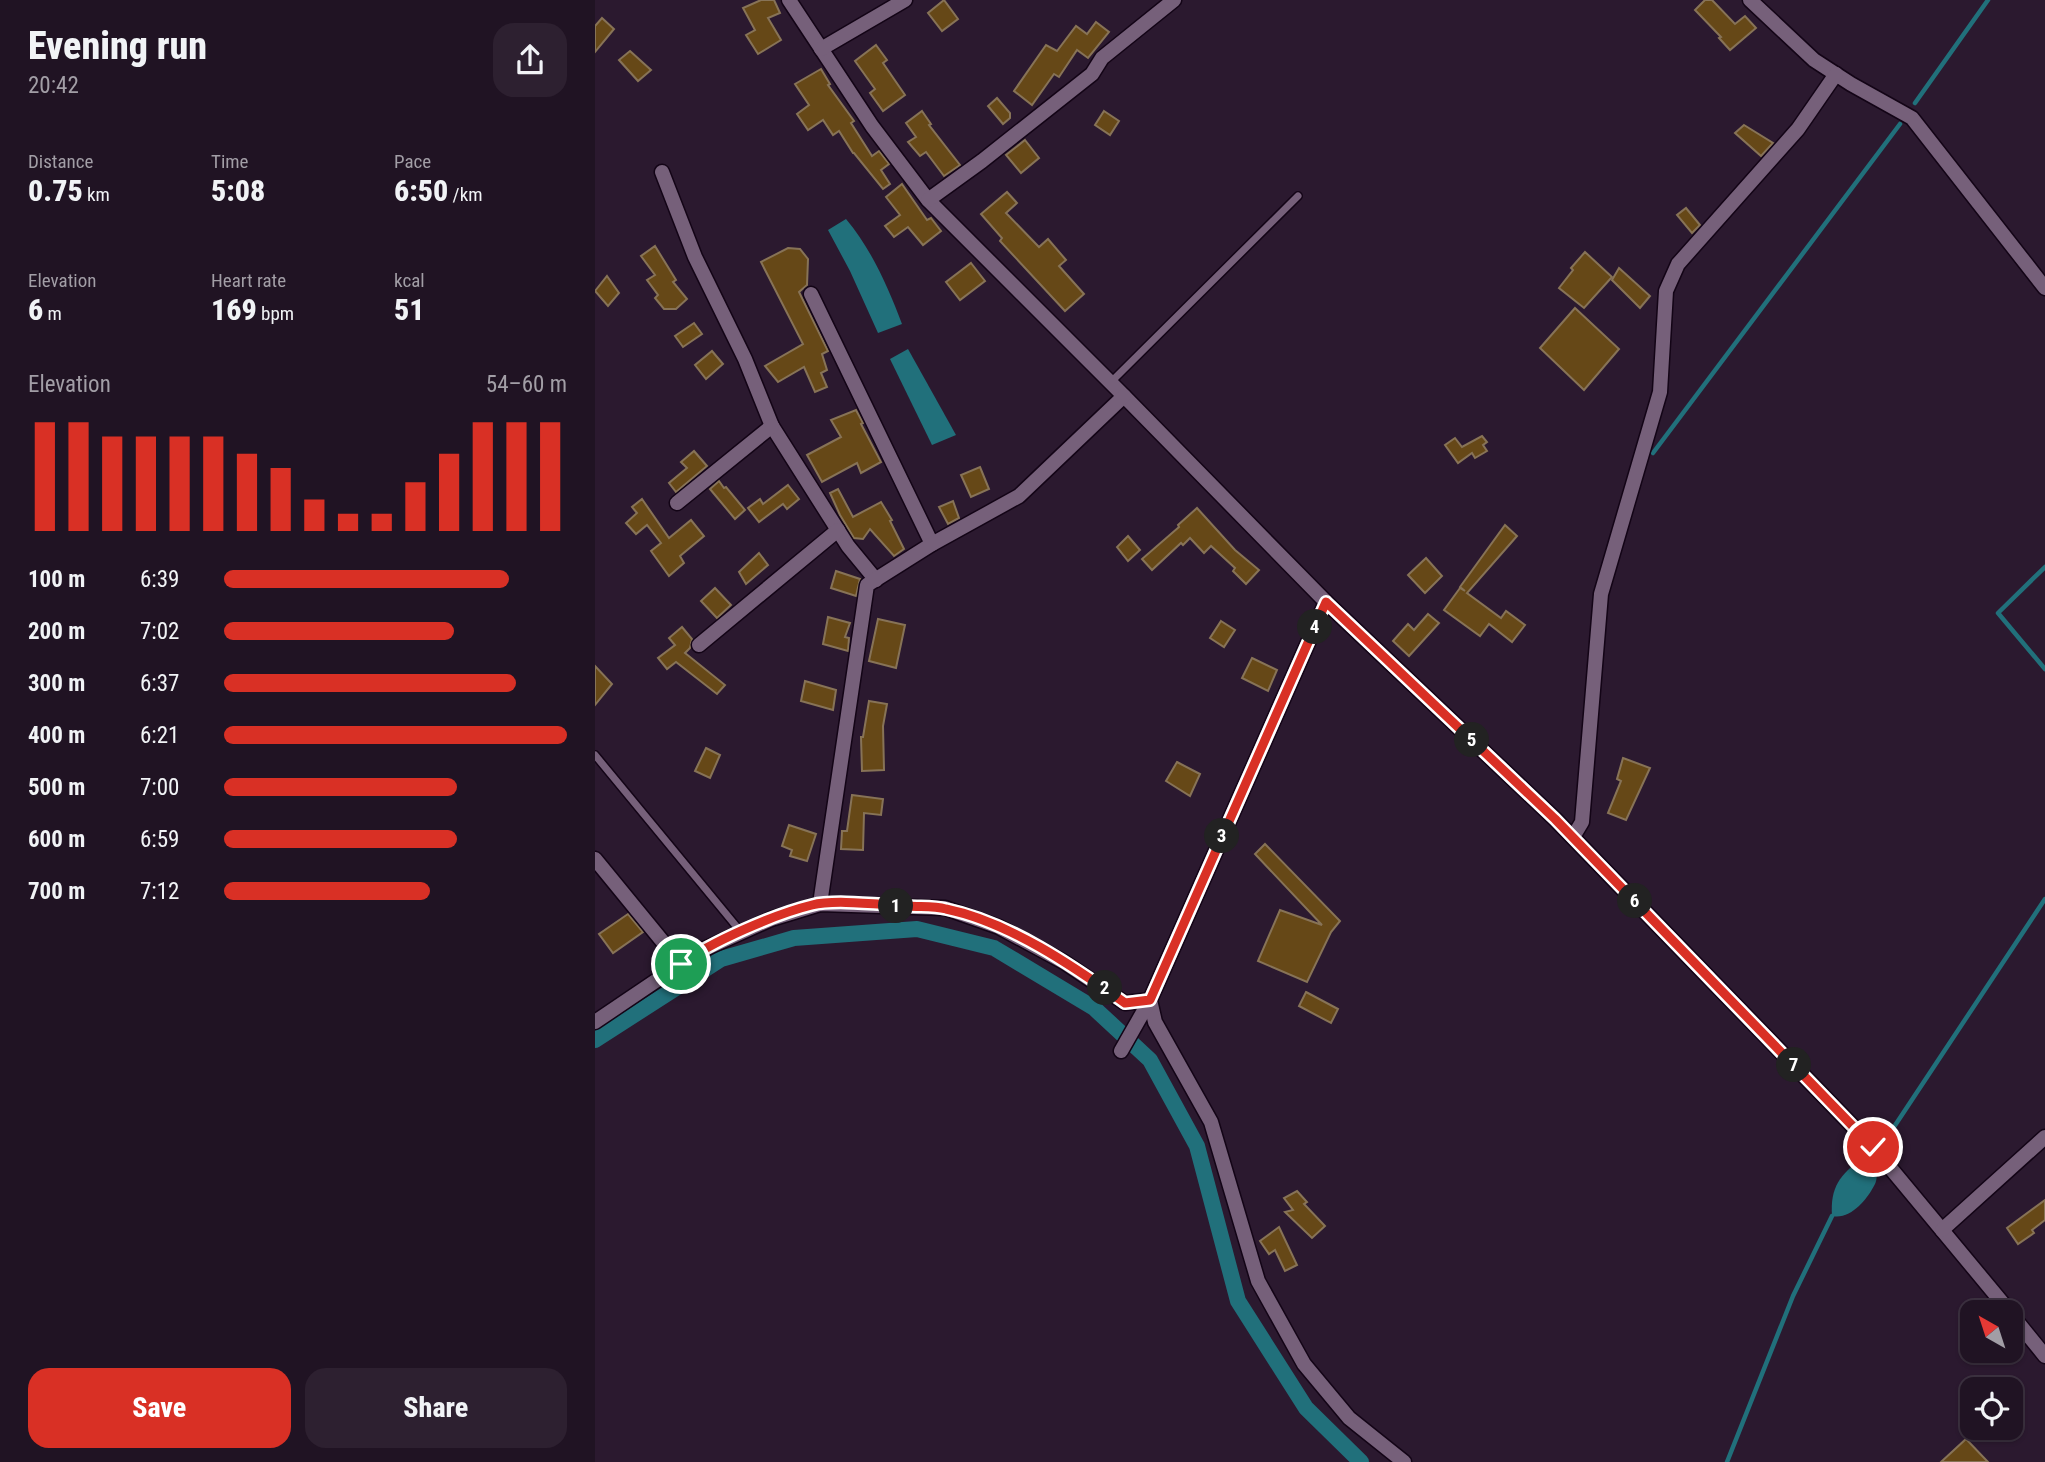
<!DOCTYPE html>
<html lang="en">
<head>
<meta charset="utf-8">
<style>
  :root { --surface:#201323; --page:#2d2030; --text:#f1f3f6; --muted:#a29ea6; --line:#3d3241; --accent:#d93025 }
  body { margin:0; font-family:"Roboto Condensed",sans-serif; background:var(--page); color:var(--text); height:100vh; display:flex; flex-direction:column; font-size:26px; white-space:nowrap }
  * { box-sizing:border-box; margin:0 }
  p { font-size:23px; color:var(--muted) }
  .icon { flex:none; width:38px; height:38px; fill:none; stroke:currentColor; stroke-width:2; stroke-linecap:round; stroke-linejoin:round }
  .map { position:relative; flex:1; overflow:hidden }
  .sheet { display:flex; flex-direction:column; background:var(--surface); width:595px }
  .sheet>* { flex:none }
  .needle { width:46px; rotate:321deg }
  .buttons { position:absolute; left:1365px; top:1300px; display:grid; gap:14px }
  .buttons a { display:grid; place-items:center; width:63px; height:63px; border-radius:14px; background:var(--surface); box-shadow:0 2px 5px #0004,0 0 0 2px var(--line); font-size:35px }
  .pin { position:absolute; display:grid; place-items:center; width:60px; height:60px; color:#fff; margin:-30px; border:4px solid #fff; border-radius:50%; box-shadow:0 2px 7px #0007 }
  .km { position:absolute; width:35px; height:35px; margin:-18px; border-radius:50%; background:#222; color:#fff; font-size:19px; line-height:35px; text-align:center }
  .round { display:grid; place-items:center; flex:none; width:74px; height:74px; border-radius:21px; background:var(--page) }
  .overview { display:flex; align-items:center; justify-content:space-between; height:119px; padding:0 28px }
  h1 { font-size:38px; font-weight:800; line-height:52px }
  .stats { display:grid; grid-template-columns:repeat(3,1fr); gap:10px; height:119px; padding:7px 28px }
  .stats div { display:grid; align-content:center }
  .stats b { font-size:30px; font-weight:800 }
  .stats small { font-size:19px; font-weight:400 }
  .stats p { font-size:19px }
  .chart { height:196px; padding:14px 28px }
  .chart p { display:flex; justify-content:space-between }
  .chart svg { width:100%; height:126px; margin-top:7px; stroke:var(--accent); stroke-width:6 }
  .primary-button { display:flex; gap:14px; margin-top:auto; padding:14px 28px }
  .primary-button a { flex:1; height:80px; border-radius:21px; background:var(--accent); color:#fff; font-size:28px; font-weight:800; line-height:80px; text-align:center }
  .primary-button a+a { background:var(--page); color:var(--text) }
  ul { padding:0 28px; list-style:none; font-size:23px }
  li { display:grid; grid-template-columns:112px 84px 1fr; align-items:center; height:52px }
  li i { height:18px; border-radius:9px; background:var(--accent) }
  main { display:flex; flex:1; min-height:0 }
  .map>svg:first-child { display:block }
  .water { fill:#21707b }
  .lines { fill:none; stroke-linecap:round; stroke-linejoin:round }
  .stream { stroke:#21707b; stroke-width:4.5 }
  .canal { stroke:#21707b; stroke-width:16 }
  .building { fill:#664817; stroke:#877357; stroke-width:2 }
  .lane-casing { stroke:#130416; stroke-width:10 }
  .street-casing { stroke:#130416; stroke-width:17 }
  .lane { stroke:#76607a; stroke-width:7 }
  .street { stroke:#76607a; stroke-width:14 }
  .route-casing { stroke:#fff; stroke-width:14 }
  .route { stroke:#d93025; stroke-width:9 }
</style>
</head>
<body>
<main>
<section class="sheet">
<div class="overview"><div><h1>Evening run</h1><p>20:42</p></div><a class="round"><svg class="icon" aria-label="share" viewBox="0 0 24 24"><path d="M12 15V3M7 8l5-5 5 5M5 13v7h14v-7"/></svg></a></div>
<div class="stats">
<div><p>Distance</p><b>0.75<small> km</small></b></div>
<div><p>Time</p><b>5:08</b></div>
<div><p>Pace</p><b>6:50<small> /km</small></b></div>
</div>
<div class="stats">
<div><p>Elevation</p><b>6<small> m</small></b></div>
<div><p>Heart rate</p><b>169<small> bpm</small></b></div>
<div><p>kcal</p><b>51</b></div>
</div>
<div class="chart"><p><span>Elevation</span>54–60 m</p>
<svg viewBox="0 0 160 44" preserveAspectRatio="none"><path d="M5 44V6M15 44V6M25 44V11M35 44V11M45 44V11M55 44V11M65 44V17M75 44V22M85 44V33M95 44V38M105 44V38M115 44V27M125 44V17M135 44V6M145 44V6M155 44V6"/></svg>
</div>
<ul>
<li><b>100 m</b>6:39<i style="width:83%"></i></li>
<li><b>200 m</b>7:02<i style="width:67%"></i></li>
<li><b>300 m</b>6:37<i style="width:85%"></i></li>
<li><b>400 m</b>6:21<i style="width:100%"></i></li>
<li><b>500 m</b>7:00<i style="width:68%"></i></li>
<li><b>600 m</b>6:59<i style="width:68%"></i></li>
<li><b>700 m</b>7:12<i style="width:60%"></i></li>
</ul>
<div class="primary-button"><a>Save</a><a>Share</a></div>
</section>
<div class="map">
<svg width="1450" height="1462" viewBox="0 0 1450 1462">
  <rect width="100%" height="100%" fill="#2b192f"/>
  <g class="water">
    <path d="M251 219C277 250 293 287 307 324L283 333 255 271 233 230Z"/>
    <polygon points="313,349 361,435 337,445 295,359"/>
    <path d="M1267 1158 1282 1167C1282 1173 1282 1180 1280 1184 1272 1200 1255 1220 1237 1216 1235 1187 1245 1175 1267 1158Z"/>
  </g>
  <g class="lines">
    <g class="stream">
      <polyline points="1320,103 1393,0"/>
      <polyline points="1058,453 1305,124"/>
      <polyline points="1450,567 1403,613 1450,669"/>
      <polyline points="1289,1142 1450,899"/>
      <polyline points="1132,1462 1198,1296 1237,1216"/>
    </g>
    <polyline class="canal" points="0,1040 126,959 199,938 322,929 399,948 499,1008 555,1060 602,1146 643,1301 711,1408 766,1462"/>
  </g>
  <g class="building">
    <polygon points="166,0 179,0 185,13 173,18 186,40 163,54 151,35 160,30 148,8"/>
    <polygon points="349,0 363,19 347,31 333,13"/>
    <polygon points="1110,0 1117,0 1140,24 1150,16 1161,28 1135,50 1124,38 1126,37 1100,10"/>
    <polygon points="7,18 19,29 0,52 0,26"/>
    <polygon points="501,22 514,32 493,58 482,50 464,77 459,74 437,105 419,91 451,45 462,51 481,26 492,34"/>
    <polygon points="281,45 292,60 288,63 310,95 288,111 275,93 280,89 260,61"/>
    <polygon points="35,51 56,70 43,81 24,60"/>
    <polygon points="226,69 235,84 233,85 259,121 256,123 277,156 284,151 294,164 286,170 295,184 288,189 259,153 258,153 244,131 238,135 228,120 213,130 202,114 214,105 200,84"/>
    <polygon points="402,98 415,113 415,118 408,124 393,106"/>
    <polygon points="327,111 336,124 334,125 365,165 349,176 331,152 325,156 313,142 321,137 311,123"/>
    <polygon points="509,111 524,121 515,135 500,125"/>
    <polygon points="1149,125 1178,143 1166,156 1140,133"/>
    <polygon points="430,140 444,158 426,173 411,155"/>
    <polygon points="307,184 332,220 336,218 346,231 328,245 313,227 299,237 290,226 305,215 291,197"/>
    <polygon points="412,192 422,203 411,213 444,247 453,239 471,260 464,266 489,294 470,311 405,241 407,238 386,214"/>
    <polygon points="1091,208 1105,225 1097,233 1082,215"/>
    <polygon points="60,246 81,280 78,282 92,299 81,309 69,309 60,298 63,295 52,280 60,275 46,256"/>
    <polygon points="193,248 205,249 213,259 212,285 204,292 233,351 227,354 232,370 226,373 232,387 220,392 209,367 183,382 170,366 208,344 166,262"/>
    <polygon points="990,252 1017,277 989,308 964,288 978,270 976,268"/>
    <polygon points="376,263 390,281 365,300 351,282"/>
    <polygon points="1024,268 1055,296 1045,308 1017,280"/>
    <polygon points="12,276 24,293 13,306 0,291"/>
    <polygon points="980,308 1024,349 989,390 945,348"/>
    <polygon points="99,323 107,334 88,347 80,336"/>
    <polygon points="117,351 128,364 111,379 100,365"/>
    <polygon points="261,410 268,423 266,424 286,462 266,473 262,463 227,482 212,455 246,437 236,420"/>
    <polygon points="887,436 892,442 888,445 892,451 880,458 877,453 863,463 850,445 860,438 867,447"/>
    <polygon points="99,451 112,466 81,492 74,483 92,468 86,462"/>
    <polygon points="385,467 394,489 376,497 366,475"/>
    <polygon points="124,481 129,488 131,487 150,510 140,519 115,489"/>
    <polygon points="193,485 204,499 192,509 188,504 164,522 153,508 165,499 168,504"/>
    <polygon points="243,489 258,517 286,502 297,520 295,521 309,549 299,556 275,529 268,539 259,538 245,515 235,493"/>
    <polygon points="47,499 74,538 96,520 109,536 85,556 89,563 74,576 56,551 66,543 52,525 41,534 31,523 42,513 37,507"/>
    <polygon points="358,501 364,518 353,524 344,507"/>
    <polygon points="602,508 640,550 664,570 651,584 638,571 640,568 616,546 609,553 595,538 588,545 586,543 557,570 547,559 584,527 583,525"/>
    <polygon points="910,525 922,536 872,593 906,618 911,611 930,625 917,642 894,624 885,636 849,610 865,588 870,591 865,587"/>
    <polygon points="533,536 545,550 533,561 522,547"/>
    <polygon points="164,553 173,565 151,584 144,572"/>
    <polygon points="831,558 847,576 830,593 813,575"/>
    <polygon points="241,571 265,579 261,596 236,588"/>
    <polygon points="120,588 136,605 122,618 106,601"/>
    <polygon points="833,614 844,623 814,656 798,641 813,624 819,630"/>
    <polygon points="233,617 255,623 250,637 254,638 253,651 228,644"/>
    <polygon points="283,619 310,625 301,668 274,661"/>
    <polygon points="626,621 640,630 629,647 615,638"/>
    <polygon points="87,627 97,639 95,648 90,653 130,685 122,694 81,662 72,669 63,658 80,645 74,638"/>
    <polygon points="657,658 682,670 673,691 647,678"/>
    <polygon points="0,666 17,684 0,705"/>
    <polygon points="210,681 241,690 238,710 206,701"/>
    <polygon points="274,701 292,704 288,726 289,770 267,771 266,737 268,737"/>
    <polygon points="111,748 125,755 115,778 100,771"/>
    <polygon points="1028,758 1055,768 1031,820 1013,813 1026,781 1022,779"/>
    <polygon points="582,762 605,774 595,796 571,781"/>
    <polygon points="257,795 288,799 286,815 269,813 268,850 246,849 247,831 252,831"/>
    <polygon points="194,825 221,834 212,861 195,856 197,850 187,846"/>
    <polygon points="670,844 745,921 736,932 712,982 663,961 685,910 727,925 660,854"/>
    <polygon points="33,914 48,932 18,953 4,934"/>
    <polygon points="711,992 743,1009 736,1023 704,1006"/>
    <polygon points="702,1191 712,1202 709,1204 730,1226 717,1238 690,1212 698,1210 689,1198"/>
    <polygon points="1450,1200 1450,1220 1437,1230 1439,1233 1423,1244 1412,1228"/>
    <polygon points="684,1227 702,1265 690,1271 680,1250 674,1254 665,1241"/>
    <polygon points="1371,1439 1393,1462 1346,1462"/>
  </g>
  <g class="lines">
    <g class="lane-casing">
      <g id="lane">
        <polyline points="516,382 703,196"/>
        <polyline points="0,755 146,932"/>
      </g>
    </g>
    <g class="street-casing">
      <g id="street">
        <polyline points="194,0 277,126 333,200 529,396 731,602 960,819 1278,1147 1415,1312"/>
        <polyline points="1155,0 1219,60 1256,84 1317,118 1450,288"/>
        <polyline points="226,49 310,0"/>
        <polyline points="67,172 100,257 150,359 177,426 253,546 281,580"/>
        <polyline points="333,200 387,161 497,74 507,58 579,0"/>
        <polyline points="216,294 337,544"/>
        <polyline points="82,503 177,426"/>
        <polyline points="731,602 555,1000 560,1022 616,1122 663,1281 709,1364 754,1418 809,1462"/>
        <polyline points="104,645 243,530"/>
        <polyline points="978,837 987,822 1006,594 1065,392 1071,291 1083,264 1203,129 1241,74"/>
        <polyline points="0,859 86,964"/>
        <polyline points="225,904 272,585 337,544 424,496 529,396"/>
        <polyline points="0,1022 105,951 176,919 225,904 350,908 404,927 469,962 530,1003 555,1000"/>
        <polyline points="526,1051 555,1000"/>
        <polyline points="1347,1230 1450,1137"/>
        <polyline points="1416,1314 1450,1356"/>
      </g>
    </g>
    <use href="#lane" class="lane"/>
    <use href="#street" class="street"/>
  </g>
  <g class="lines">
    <g class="route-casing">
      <path id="route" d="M86 964C116 942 180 914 217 905 240 899 288 905 313 906 326 907 339 906 351 909 414 922 478 966 530 1003L555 1000 731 602 960 819 1278 1147"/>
    </g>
    <use href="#route" class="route"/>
  </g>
</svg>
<div class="buttons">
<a><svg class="needle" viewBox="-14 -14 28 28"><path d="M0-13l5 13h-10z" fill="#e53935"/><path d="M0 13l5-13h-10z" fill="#a29ea6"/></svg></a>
<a><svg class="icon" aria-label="locate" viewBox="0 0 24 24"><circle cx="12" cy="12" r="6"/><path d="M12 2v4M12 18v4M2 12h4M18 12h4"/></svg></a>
</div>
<div class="pin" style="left:86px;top:964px;background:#1e9e55"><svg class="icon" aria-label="arrive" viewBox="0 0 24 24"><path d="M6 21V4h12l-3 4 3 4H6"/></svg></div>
<div class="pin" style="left:1278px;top:1147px;background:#d93025"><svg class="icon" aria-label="check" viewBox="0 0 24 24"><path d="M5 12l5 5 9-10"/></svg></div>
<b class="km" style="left:301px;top:906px">1</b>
<b class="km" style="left:510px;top:988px">2</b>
<b class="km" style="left:627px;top:836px">3</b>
<b class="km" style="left:720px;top:627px">4</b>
<b class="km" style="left:877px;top:740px">5</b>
<b class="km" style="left:1040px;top:901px">6</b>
<b class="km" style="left:1199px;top:1065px">7</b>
</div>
</main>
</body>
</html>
